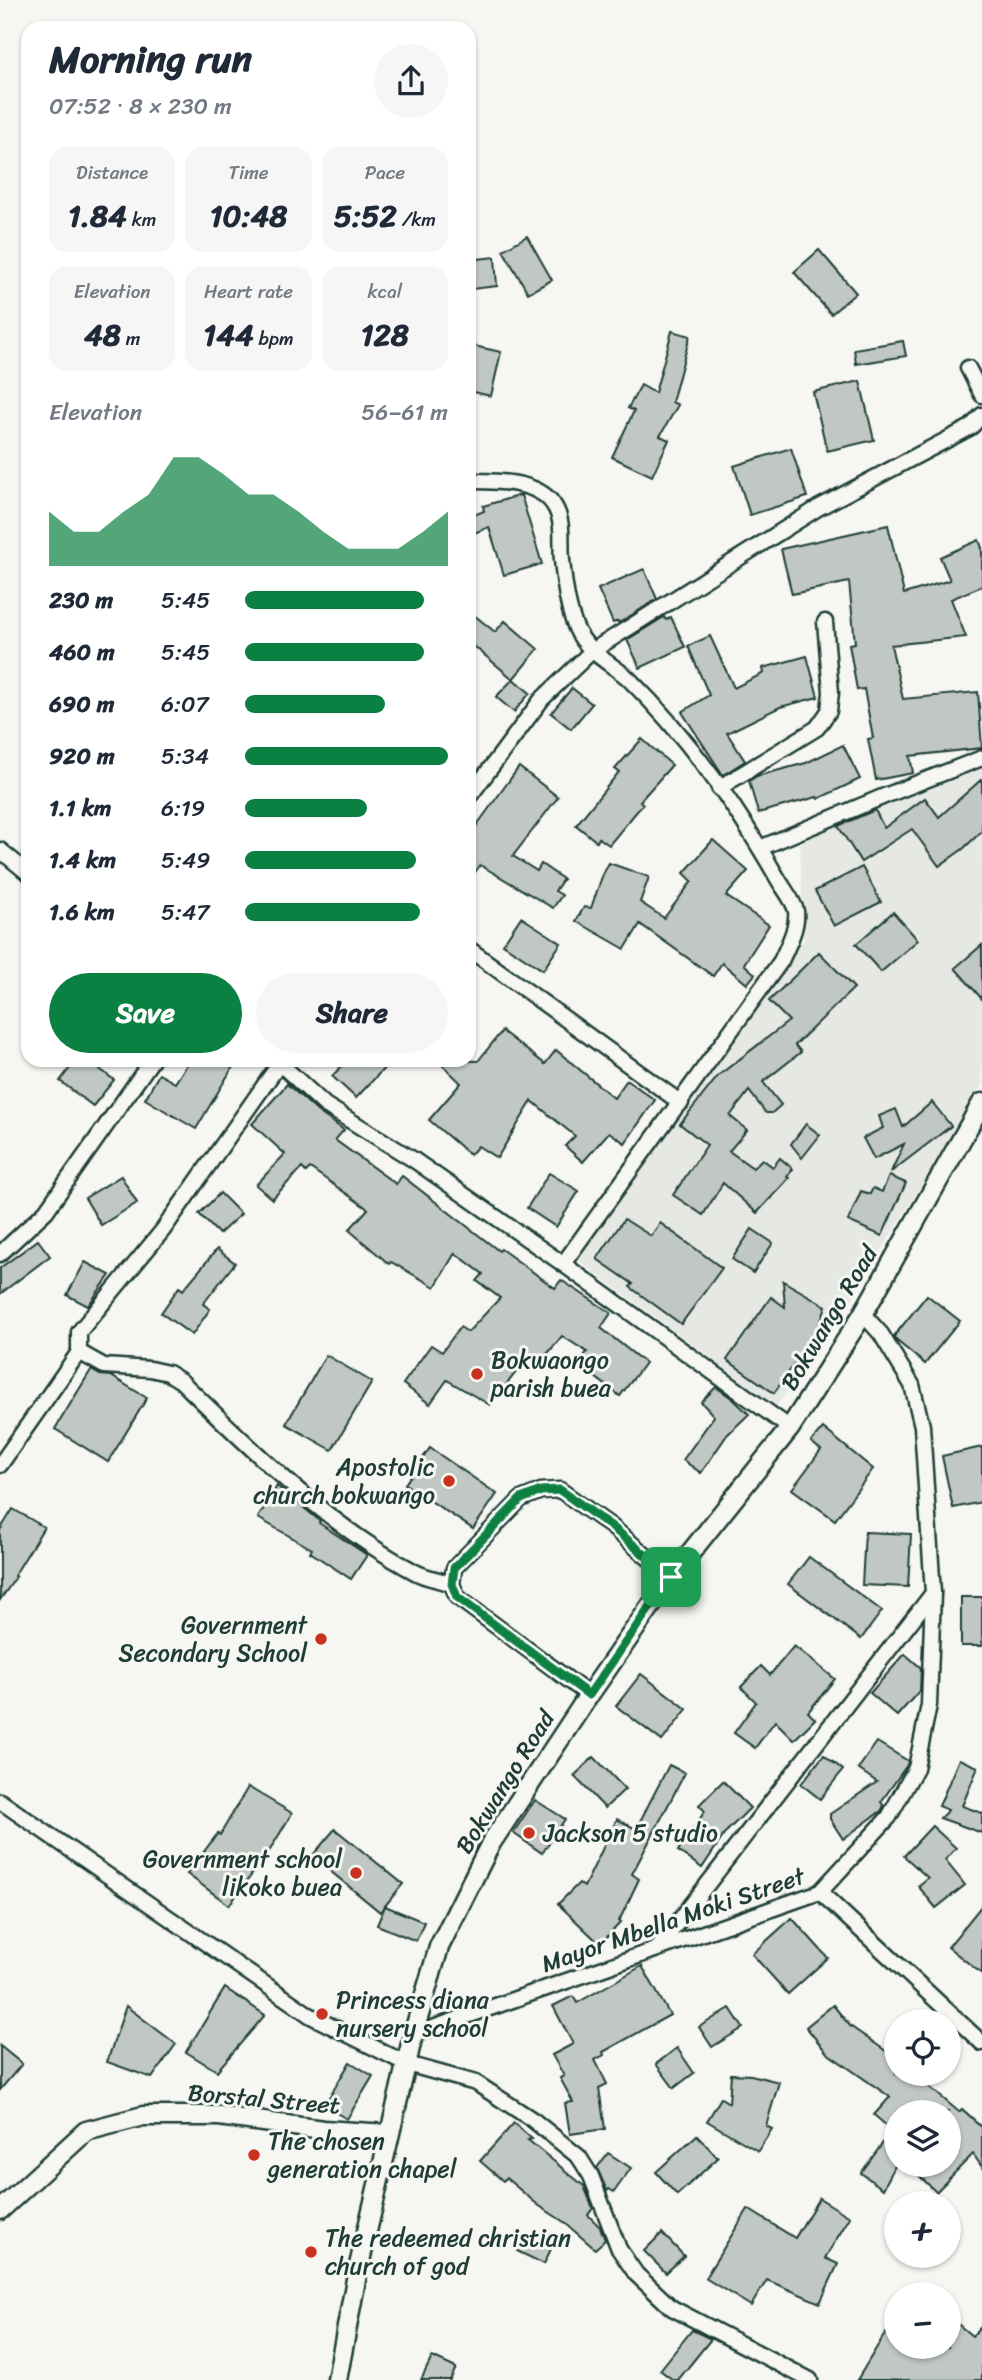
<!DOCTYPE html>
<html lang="en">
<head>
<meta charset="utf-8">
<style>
  :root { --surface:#fff; --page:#f6f6f7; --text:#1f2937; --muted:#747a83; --accent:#0b8043 }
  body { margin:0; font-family:Sriracha,sans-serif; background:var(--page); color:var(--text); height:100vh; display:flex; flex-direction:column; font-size:26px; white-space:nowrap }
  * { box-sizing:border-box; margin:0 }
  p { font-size:23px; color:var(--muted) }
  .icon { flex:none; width:38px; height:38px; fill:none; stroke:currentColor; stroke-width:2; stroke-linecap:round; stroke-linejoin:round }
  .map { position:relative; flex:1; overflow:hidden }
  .side { position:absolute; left:21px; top:21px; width:455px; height:1046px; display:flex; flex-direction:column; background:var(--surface); border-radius:21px; box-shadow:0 2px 5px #0004 }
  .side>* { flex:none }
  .tools { position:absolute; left:884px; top:2009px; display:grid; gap:14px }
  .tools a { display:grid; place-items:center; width:77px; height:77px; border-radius:50%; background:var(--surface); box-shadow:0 2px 5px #0004; font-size:35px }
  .pin { position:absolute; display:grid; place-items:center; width:60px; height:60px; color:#fff; margin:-30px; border-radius:14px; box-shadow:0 4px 10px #0006 }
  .round { display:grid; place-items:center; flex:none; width:74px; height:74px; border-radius:37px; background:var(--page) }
  .summary { display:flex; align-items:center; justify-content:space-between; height:119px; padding:0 28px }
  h1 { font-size:38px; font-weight:700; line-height:52px }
  .stats { display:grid; grid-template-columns:repeat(3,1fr); gap:10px; height:119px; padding:7px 28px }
  .stats div { display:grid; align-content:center; border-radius:18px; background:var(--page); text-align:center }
  .stats b { font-size:30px; font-weight:700 }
  .stats small { font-size:19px; font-weight:400 }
  .stats p { font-size:19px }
  .chart { height:196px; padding:14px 28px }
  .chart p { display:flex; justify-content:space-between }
  .chart svg { width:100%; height:126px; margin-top:7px; fill:var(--accent); opacity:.7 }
  .primary-button { display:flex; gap:14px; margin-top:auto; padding:14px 28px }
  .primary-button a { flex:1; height:80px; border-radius:42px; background:var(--accent); color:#fff; font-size:28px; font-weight:700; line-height:80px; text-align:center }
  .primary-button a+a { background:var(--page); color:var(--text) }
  ul { padding:0 28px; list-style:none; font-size:23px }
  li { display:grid; grid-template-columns:112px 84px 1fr; align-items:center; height:52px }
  li i { height:18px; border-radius:9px; background:var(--accent) }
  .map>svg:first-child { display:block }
  .built { fill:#e6e8e4 }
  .building { fill:#c1c8c3; stroke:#1f3d34; stroke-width:2 }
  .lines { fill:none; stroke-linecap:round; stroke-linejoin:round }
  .minor-casing { stroke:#1f3d34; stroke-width:19 }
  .tertiary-casing { stroke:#1f3d34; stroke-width:23 }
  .minor { stroke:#f6f6f2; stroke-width:14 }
  .tertiary { stroke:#f6f6f2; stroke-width:18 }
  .route-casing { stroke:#fff; stroke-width:14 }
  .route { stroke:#0b8043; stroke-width:9 }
  .poi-dot { fill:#c8321e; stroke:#f6f6f2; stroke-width:2.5 }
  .labels { text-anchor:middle; stroke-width:6; stroke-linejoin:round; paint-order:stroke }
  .street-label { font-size:24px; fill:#1f3d34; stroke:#f6f6f2 }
  .poi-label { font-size:24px; fill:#1f3d34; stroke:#f6f6f2; text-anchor:start }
</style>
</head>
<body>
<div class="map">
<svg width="982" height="2380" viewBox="0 0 982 2380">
  <rect width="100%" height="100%" fill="#f6f6f2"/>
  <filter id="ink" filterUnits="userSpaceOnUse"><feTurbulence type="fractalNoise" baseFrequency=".0143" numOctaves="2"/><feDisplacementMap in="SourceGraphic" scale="14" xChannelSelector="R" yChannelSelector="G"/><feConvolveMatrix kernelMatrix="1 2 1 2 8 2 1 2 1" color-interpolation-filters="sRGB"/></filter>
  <g filter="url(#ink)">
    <polygon class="built" points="982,768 982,1085 842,1316 776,1406 575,1258 743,1029 804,939 800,844 865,805"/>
    <g class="building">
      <polygon points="527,236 552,280 528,293 503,250"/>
      <polygon points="819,250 856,293 831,314 794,272"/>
      <polygon points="495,257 497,286 472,289 469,260"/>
      <polygon points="672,331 690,336 672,402 678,405 660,436 669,440 652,476 612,457 634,411 628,408 641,385 655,393"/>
      <polygon points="903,341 906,356 856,364 854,349"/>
      <polygon points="474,346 501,352 491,396 469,391 469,368"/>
      <polygon points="860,381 874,440 827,451 813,392"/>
      <polygon points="791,448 807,497 750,515 734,466"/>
      <polygon points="521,495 542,564 504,575 489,527 469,535 469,517 484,511 483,506"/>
      <polygon points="888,525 904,594 950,580 940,557 979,540 982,548 982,586 951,599 966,637 891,645 903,699 978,692 982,748 910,756 913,773 876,780 868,739 873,738 864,689 857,690 849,644 855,643 849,582 792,594 781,549"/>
      <polygon points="644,569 657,599 619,623 618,621 613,623 598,589"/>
      <polygon points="469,611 495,632 505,621 538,649 513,679 469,642"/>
      <polygon points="664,617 666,620 671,617 685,647 640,668 627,640"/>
      <polygon points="710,636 734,688 764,673 763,668 807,656 818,697 780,707 727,733 745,761 723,775 682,712 709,695 688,646"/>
      <polygon points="513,679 530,693 514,712 496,697"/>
      <polygon points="572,688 592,704 571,729 551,713"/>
      <polygon points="642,739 672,765 640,801 643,804 609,845 599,838 597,842 576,825 619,772 615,769"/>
      <polygon points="843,745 860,779 818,799 817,797 758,813 749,781 757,776 806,763"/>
      <polygon points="519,767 558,797 513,856 537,871 541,864 563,879 555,891 562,895 553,908 480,865 469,881 469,836"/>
      <polygon points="982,779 982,831 963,849 939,866 912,829 861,862 838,826 875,810 884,828 925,798 939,817"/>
      <polygon points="713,840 748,871 726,896 769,925 744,964 755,974 747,984 722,963 713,976 640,924 625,949 576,921 584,907 591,908 603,874 609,863 649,877 640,902 664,918 692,881 684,873"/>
      <polygon points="862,867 881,902 834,926 815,891"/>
      <polygon points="893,912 918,940 881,972 856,944"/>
      <polygon points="521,917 561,943 543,970 503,944"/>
      <polygon points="982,945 982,999 955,968"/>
      <polygon points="819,952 854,988 795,1045 801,1052 763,1082 781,1105 772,1113 766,1113 749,1091 730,1116 747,1130 729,1151 753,1168 762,1159 773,1167 780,1158 793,1169 787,1177 789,1178 757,1213 723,1183 703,1215 673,1195 707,1145 680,1124 719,1075 789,1021 769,1001"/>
      <polygon points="502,1031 545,1064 556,1050 614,1098 627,1080 655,1100 625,1143 609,1132 583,1162 565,1146 575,1136 532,1101 497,1158 478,1146 470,1155 429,1120 461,1083 437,1060 478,1061"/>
      <polygon points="76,1060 88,1060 114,1080 93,1106 60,1081"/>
      <polygon points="190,1060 237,1060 196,1129 145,1099 159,1074 175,1083"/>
      <polygon points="348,1060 392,1060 356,1098 332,1076"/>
      <polygon points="287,1084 318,1112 344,1130 335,1140 396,1184 402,1176 499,1251 501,1249 555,1288 561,1280 611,1313 601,1328 645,1363 620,1396 578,1364 587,1352 562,1336 539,1364 529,1356 490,1405 447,1380 430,1404 403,1384 431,1345 442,1352 460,1327 468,1332 500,1298 477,1281 483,1274 455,1253 435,1287 391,1262 389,1264 349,1230 368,1209 310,1168 306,1172 302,1168 272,1199 256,1185 285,1154 252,1124"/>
      <polygon points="932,1102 951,1126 891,1172 904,1144 874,1159 863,1138 883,1128 879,1116 896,1109 903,1127"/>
      <polygon points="806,1124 820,1135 802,1158 791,1144"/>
      <polygon points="549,1173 579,1191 556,1227 527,1208"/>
      <polygon points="121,1176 137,1203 101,1225 85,1198"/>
      <polygon points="889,1176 906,1183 882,1236 848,1221 861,1191 870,1194 873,1188 882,1192"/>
      <polygon points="220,1193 241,1214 219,1234 199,1214"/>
      <polygon points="624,1219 651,1236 660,1223 722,1268 681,1324 630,1287 633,1284 597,1259"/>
      <polygon points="752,1229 773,1243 753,1273 732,1259"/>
      <polygon points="38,1240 50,1256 0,1294 0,1268"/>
      <polygon points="217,1249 235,1263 203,1304 210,1309 192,1335 161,1313 179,1287 183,1290"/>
      <polygon points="85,1262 110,1275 88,1306 67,1295"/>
      <polygon points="783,1281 826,1306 817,1332 774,1393 727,1360 771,1297 785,1307"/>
      <polygon points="927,1295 960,1321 925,1364 897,1341 894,1336"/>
      <polygon points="326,1355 372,1382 332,1450 286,1424"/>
      <polygon points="91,1370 100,1375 111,1376 147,1398 108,1462 55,1429"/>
      <polygon points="716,1387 733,1399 749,1414 727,1435 701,1473 683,1460 714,1416 701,1402"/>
      <polygon points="823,1428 873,1469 835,1520 792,1489 821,1450 811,1442"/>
      <polygon points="982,1447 982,1502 953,1508 942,1456"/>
      <polygon points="430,1448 497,1494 473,1529 405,1484"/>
      <polygon points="277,1486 320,1521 319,1523 367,1555 351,1579 310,1552 312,1549 258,1518"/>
      <polygon points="13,1509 44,1527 14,1576 16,1577 0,1600 0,1530"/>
      <polygon points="865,1532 911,1534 908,1587 862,1585"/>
      <polygon points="809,1557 882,1611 861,1639 788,1584"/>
      <rect x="961" y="1597" width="21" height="49"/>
      <polygon points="794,1646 835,1679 808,1712 815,1719 794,1740 775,1721 755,1748 734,1733 756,1702 741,1687 761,1666 770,1675"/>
      <polygon points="905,1654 921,1668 920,1690 897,1716 870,1693"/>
      <polygon points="641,1674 687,1709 662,1741 616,1706"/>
      <polygon points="877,1742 908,1761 907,1765 881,1802 884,1806 881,1811 843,1839 830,1819 830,1814 877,1782 858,1769"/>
      <polygon points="824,1755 843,1770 820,1799 801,1784"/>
      <polygon points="594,1757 625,1789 605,1808 574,1776"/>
      <polygon points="959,1759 978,1767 962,1806 982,1813 982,1833 940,1818 948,1810 939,1806"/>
      <polygon points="669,1765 685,1773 632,1874 639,1879 619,1921 621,1922 600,1944 558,1904 579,1883 584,1887 617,1819 636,1829"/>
      <polygon points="723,1781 750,1808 726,1832 702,1868 678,1851 705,1811 699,1805"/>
      <polygon points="248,1787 292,1813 270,1850 229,1905 187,1874 218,1833 220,1835"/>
      <polygon points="535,1800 565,1819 542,1853 513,1833"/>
      <polygon points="932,1826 956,1848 945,1860 965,1885 936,1908 918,1886 928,1878 904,1856"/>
      <polygon points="335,1829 403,1884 380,1912 312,1856"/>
      <polygon points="982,1905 982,1974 948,1947"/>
      <polygon points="385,1906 424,1922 416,1941 377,1925"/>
      <polygon points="792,1918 828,1958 788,1994 752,1954"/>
      <polygon points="642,1966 670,2015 603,2052 604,2055 595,2060 607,2084 599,2088 605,2129 570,2134 565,2103 573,2102 560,2078 564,2076 552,2055 573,2044 553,2006 573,1996 577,2003"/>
      <polygon points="225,1988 265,2015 217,2071 186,2052"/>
      <polygon points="833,2005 850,2026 896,2058 896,2074 914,2074 959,2112 962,2109 982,2127 982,2167 973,2154 936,2192 908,2165 948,2165 948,2112 896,2112 896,2134 874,2115 890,2097 827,2053 806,2027"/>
      <polygon points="126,2006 176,2044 152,2078 107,2062"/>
      <polygon points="730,2008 743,2028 712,2047 699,2027"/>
      <polygon points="0,2046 22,2064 0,2090"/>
      <polygon points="677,2048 694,2073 674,2088 656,2064"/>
      <polygon points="350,2062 373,2076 347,2119 324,2106"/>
      <polygon points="731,2074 751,2075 779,2082 766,2126 772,2129 758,2151 707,2121 721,2098 729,2103"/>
      <polygon points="514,2123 532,2139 528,2140 584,2186 593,2208 588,2215 600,2227 605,2240 595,2249 564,2222 538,2205 506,2178 503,2181 480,2161"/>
      <polygon points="697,2135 718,2158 677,2195 656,2172"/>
      <polygon points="885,2140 896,2156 896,2164 883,2189 861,2173"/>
      <polygon points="608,2153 631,2168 614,2192 609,2189 607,2191 597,2168"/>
      <polygon points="819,2198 850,2217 825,2258 838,2264 820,2303 767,2280 751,2306 705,2278 748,2209 795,2238"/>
      <polygon points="662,2233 684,2256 666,2273 644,2251"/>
      <polygon points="523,2236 551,2249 544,2264 517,2251"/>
      <polygon points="948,2316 972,2336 982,2326 982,2380 857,2380 883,2337 896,2322 896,2347 948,2347"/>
      <polygon points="692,2330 711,2339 678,2380 673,2380 660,2370"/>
      <polygon points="432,2357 456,2368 450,2380 421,2380"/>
    </g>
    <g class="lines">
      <g class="minor-casing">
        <g id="minor">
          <polyline points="968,368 982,395"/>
          <path d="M469 481C494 481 537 480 553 504 565 521 560 541 562 560 564 582 567 608 576 628 586 652 611 663 629 679 688 737 737 807 778 879 783 888 794 901 796 911 798 928 787 947 781 961L563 1264"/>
          <polyline points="719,788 817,728 829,711 831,692 825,622"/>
          <polyline points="469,797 542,699 592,651 818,508 971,427 982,415"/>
          <polyline points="760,848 887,795 982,758"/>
          <polyline points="0,850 28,873"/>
          <polyline points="469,949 681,1103"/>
          <polyline points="276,1060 325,1105 414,1160 563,1264 790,1428"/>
          <polyline points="0,1254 46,1211 152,1060"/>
          <path d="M79 1352 104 1366 150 1369 168 1373 181 1381C251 1449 329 1527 417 1573 427 1578 441 1580 452 1584"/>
          <polyline points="0,1465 79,1352 79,1332 163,1230 282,1060"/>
          <polyline points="589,1695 457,1597 452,1584 454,1568 521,1499 541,1491 560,1490 612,1527 671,1577"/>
          <polyline points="0,1801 311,2016 407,2064 476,2083 533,2120 579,2157 591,2176 619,2249 636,2274 672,2308 810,2380"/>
          <polyline points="820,1892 889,1817 916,1768 929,1705 933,1593 922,1426 912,1385 881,1334 863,1314"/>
          <polyline points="658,1948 933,1593"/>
          <polyline points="413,2035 820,1892 982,2043"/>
        </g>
      </g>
      <g class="tertiary-casing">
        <g id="tertiary">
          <polyline points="0,2210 86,2131 143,2116 219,2116 323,2130 388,2134"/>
          <polyline points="337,2380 357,2274 413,2035 439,1947 491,1843 589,1695 671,1577 790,1428 863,1314 982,1103"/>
        </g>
      </g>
      <use href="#minor" class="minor"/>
      <use href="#tertiary" class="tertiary"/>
    </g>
  </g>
  <g class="lines" filter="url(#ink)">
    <g class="route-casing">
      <polygon id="route" points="560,1490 612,1527 671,1577 589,1695 457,1597 452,1584 454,1568 521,1499 541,1491"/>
    </g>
    <use href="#route" class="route"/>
  </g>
  <g class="poi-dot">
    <circle cx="477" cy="1374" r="7"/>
    <circle cx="449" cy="1481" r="7"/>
    <circle cx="321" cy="1639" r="7"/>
    <circle cx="529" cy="1833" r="7"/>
    <circle cx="356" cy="1873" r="7"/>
    <circle cx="322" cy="2014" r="7"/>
    <circle cx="254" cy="2155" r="7"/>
    <circle cx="311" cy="2252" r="7"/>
  </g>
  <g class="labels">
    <g class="street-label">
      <text transform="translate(829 1318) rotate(-59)" y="8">Bokwango Road</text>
      <text transform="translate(505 1782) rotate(-58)" y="8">Bokwango Road</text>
      <text transform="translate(673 1920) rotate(-19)" y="8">Mayor Mbella Moki Street</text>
      <text transform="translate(264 2099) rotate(5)" y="8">Borstal Street</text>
    </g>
    <g class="poi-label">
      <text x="491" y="1368">Bokwaongo<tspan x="491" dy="28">parish buea</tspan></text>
      <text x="435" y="1475" text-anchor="end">Apostolic<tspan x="435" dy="28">church bokwango</tspan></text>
      <text x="307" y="1633" text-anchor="end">Government<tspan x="307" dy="28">Secondary School</tspan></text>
      <text x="543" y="1841">Jackson 5 studio</text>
      <text x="342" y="1867" text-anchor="end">Government school<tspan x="342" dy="28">likoko buea</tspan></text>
      <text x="336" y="2008">Princess diana<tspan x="336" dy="28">nursery school</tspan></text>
      <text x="268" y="2149">The chosen<tspan x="268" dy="28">generation chapel</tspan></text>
      <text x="325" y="2246">The redeemed christian<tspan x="325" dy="28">church of god</tspan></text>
    </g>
  </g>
</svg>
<div class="tools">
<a><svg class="icon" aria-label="locate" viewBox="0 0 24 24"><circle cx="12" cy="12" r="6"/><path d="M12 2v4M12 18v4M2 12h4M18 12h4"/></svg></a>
<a><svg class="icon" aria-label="layers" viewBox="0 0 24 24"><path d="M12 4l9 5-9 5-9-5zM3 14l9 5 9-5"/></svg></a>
<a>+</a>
<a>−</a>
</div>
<div class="pin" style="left:671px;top:1577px;background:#1e9e55"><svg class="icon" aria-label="arrive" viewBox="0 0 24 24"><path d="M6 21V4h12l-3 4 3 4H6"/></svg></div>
<section class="side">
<div class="summary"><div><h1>Morning run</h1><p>07:52 · 8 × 230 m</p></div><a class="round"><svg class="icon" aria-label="share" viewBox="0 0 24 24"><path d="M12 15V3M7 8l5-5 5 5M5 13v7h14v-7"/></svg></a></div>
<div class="stats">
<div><p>Distance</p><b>1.84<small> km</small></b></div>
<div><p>Time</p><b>10:48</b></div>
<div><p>Pace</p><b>5:52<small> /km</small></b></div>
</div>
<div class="stats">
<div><p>Elevation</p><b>48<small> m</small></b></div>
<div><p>Heart rate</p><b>144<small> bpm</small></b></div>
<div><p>kcal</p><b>128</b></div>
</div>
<div class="chart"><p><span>Elevation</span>56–61 m</p>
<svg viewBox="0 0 160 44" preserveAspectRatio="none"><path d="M0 44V25L10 32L20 32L30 25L40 19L50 6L60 6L70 12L80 19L90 19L100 25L110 32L120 38L130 38L140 38L150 32L160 25V44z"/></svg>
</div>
<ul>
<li><b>230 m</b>5:45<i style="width:88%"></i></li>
<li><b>460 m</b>5:45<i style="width:88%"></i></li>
<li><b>690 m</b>6:07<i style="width:69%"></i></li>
<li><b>920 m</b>5:34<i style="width:100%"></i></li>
<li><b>1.1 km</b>6:19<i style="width:60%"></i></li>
<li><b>1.4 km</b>5:49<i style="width:84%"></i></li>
<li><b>1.6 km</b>5:47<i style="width:86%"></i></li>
</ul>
<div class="primary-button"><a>Save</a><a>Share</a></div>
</section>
</div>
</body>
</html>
